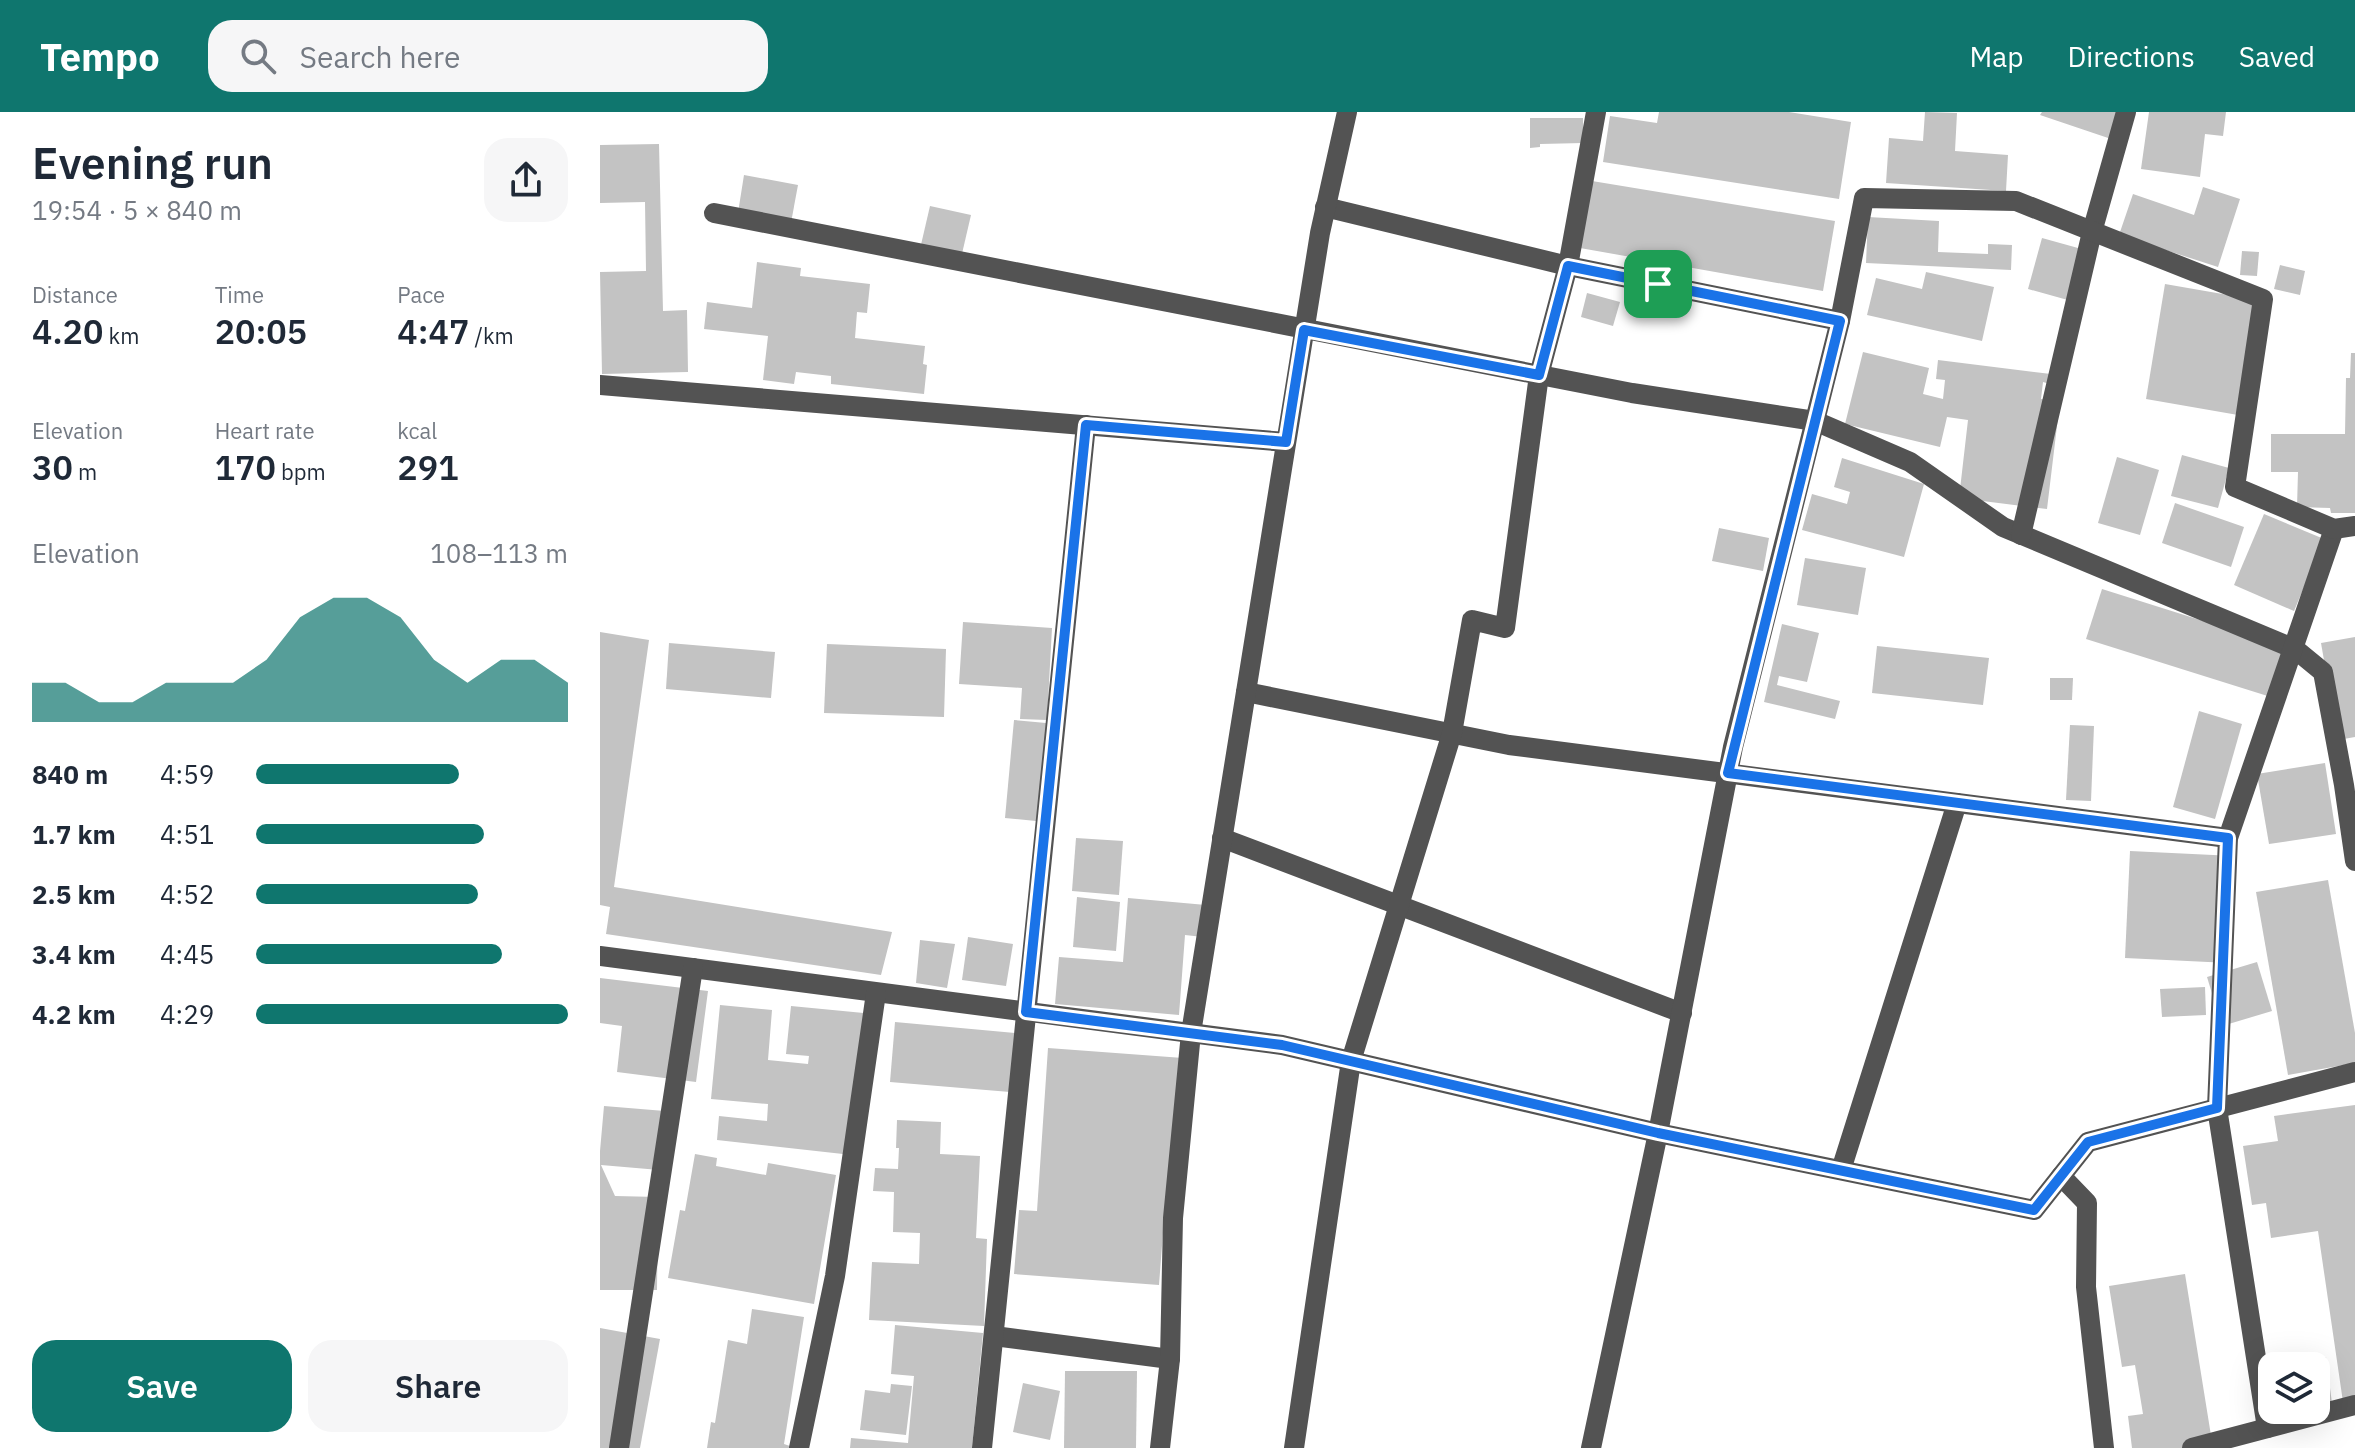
<!DOCTYPE html>
<html lang="en">
<head>
<meta charset="utf-8">
<style>
  :root { --surface:#fff; --page:#f6f6f7; --text:#1f2937; --muted:#747a83; --accent:#0f766e }
  body { margin:0; font-family:"IBM Plex Sans",sans-serif; background:var(--page); color:var(--text); height:100vh; display:flex; flex-direction:column; font-size:30px; white-space:nowrap }
  * { box-sizing:border-box; margin:0 }
  p { font-size:26px; color:var(--muted) }
  .icon { flex:none; width:44px; height:44px; fill:none; stroke:currentColor; stroke-width:2; stroke-linecap:round; stroke-linejoin:round }
  .map { position:relative; flex:1; overflow:hidden }
  .side { display:flex; flex-direction:column; background:var(--surface); width:600px }
  .side>* { flex:none }
  .tools { position:absolute; left:1658px; top:1240px; display:grid; gap:16px }
  .tools a { display:grid; place-items:center; width:72px; height:72px; border-radius:16px; background:var(--surface); box-shadow:0 8px 32px #0002; font-size:40px }
  .pin { position:absolute; display:grid; place-items:center; width:68px; height:68px; color:#fff; margin:-34px; border-radius:16px; box-shadow:0 4px 12px #0006 }
  .round { display:grid; place-items:center; flex:none; width:84px; height:84px; border-radius:24px; background:var(--page) }
  .headline { display:flex; align-items:center; justify-content:space-between; height:136px; padding:0 32px }
  h1 { font-size:44px; font-weight:600; line-height:60px }
  .metrics { display:grid; grid-template-columns:repeat(3,1fr); gap:12px; height:136px; padding:8px 32px }
  .metrics div { display:grid; align-content:center }
  .metrics b { font-size:34px; font-weight:600 }
  .metrics small { font-size:22px; font-weight:400 }
  .metrics p { font-size:22px }
  .chart { height:224px; padding:16px 32px }
  .chart p { display:flex; justify-content:space-between }
  .chart svg { width:100%; height:144px; margin-top:8px; fill:var(--accent); opacity:.7 }
  .primary-button { display:flex; gap:16px; margin-top:auto; padding:16px 32px }
  .primary-button a { flex:1; height:92px; border-radius:24px; background:var(--accent); color:#fff; font-size:32px; font-weight:600; line-height:92px; text-align:center }
  .primary-button a+a { background:var(--page); color:var(--text) }
  ul { padding:0 32px; list-style:none; font-size:26px }
  li { display:grid; grid-template-columns:128px 96px 1fr; align-items:center; height:60px }
  li i { height:20px; border-radius:10px; background:var(--accent) }
  header { display:flex; align-items:center; gap:48px; box-sizing:border-box; height:112px; padding:0 40px; background:var(--accent); color:#fff }
  header strong { font-size:38px }
  nav { display:flex; gap:44px; margin-inline-start:auto; font-size:28px }
  .search { width:560px; height:72px; background:var(--page); display:flex; align-items:center; gap:20px; box-sizing:border-box; padding:0 28px; border-radius:24px; color:var(--muted); font-size:30px }
  main { display:flex; flex:1; min-height:0 }
  .map>svg:first-child { display:block }
  .building { fill:#c3c3c3 }
  .lines { fill:none; stroke-linecap:round; stroke-linejoin:round }
  .minor { stroke:#535353; stroke-width:20 }
  .route-casing { stroke:#fff; stroke-width:16 }
  .route { stroke:#1a73e8; stroke-width:10 }
</style>
</head>
<body>
<header>
<strong>Tempo</strong>
<div class="search"><svg class="icon" aria-label="search" viewBox="0 0 24 24"><circle cx="10" cy="10" r="6"/><path d="M15 15l6 6"/></svg>Search here</div>
<nav><a>Map</a><a>Directions</a><a>Saved</a></nav>
</header>
<main>
<section class="side">
<div class="headline"><div><h1>Evening run</h1><p>19:54 · 5 × 840 m</p></div><a class="round"><svg class="icon" aria-label="share" viewBox="0 0 24 24"><path d="M12 15V3M7 8l5-5 5 5M5 13v7h14v-7"/></svg></a></div>
<div class="metrics">
<div><p>Distance</p><b>4.20<small> km</small></b></div>
<div><p>Time</p><b>20:05</b></div>
<div><p>Pace</p><b>4:47<small> /km</small></b></div>
</div>
<div class="metrics">
<div><p>Elevation</p><b>30<small> m</small></b></div>
<div><p>Heart rate</p><b>170<small> bpm</small></b></div>
<div><p>kcal</p><b>291</b></div>
</div>
<div class="chart"><p><span>Elevation</span>108–113 m</p>
<svg viewBox="0 0 160 44" preserveAspectRatio="none"><path d="M0 44V32L10 32L20 38L30 38L40 32L50 32L60 32L70 25L80 12L90 6L100 6L110 12L120 25L130 32L140 25L150 25L160 32V44z"/></svg>
</div>
<ul>
<li><b>840 m</b>4:59<i style="width:65%"></i></li>
<li><b>1.7 km</b>4:51<i style="width:73%"></i></li>
<li><b>2.5 km</b>4:52<i style="width:71%"></i></li>
<li><b>3.4 km</b>4:45<i style="width:79%"></i></li>
<li><b>4.2 km</b>4:29<i style="width:100%"></i></li>
</ul>
<div class="primary-button"><a>Save</a><a>Share</a></div>
</section>
<div class="map">
<svg width="1755" height="1336" viewBox="0 0 1755 1336">
  <rect width="100%" height="100%" fill="#fff"/>
  <g class="building">
    <polygon points="1059,0 1189,0 1251,10 1239,87 1003,50 1010,4 1057,11"/>
    <polygon points="1325,0 1357,1 1355,39 1408,43 1406,79 1286,71 1289,26 1323,29"/>
    <polygon points="1442,0 1526,0 1520,30 1440,3"/>
    <polygon points="1549,0 1626,0 1623,24 1605,22 1600,65 1541,57"/>
    <polygon points="930,6 983,6 983,31 940,32 940,35 930,36"/>
    <polygon points="59,32 63,199 87,198 88,260 2,262 0,160 46,159 45,90 0,91 0,33"/>
    <polygon points="144,63 198,73 190,116 137,107"/>
    <polygon points="992,69 1235,109 1223,179 980,136"/>
    <polygon points="1603,75 1640,87 1618,155 1519,123 1533,82 1594,103"/>
    <polygon points="330,94 371,103 361,146 320,137"/>
    <polygon points="1268,105 1339,109 1338,140 1388,142 1388,132 1412,133 1411,158 1266,151"/>
    <polygon points="1442,126 1496,141 1482,192 1428,177"/>
    <polygon points="1642,139 1659,140 1657,164 1640,163"/>
    <polygon points="157,150 201,156 200,164 270,172 267,201 257,200 255,226 325,234 323,252 327,253 324,282 231,272 231,264 196,260 194,272 163,268 168,224 104,217 107,190 152,196"/>
    <polygon points="1680,153 1705,159 1700,183 1674,177"/>
    <polygon points="1326,160 1394,175 1382,229 1267,203 1276,166 1322,177"/>
    <polygon points="1565,172 1657,188 1638,303 1546,287"/>
    <polygon points="987,181 1020,190 1013,214 981,205"/>
    <polygon points="1263,240 1329,256 1323,282 1343,287 1345,268 1336,267 1338,248 1451,262 1450,272 1443,270 1441,287 1460,289 1447,397 1359,386 1368,308 1347,305 1340,335 1245,312"/>
    <polygon points="1751,241 1755,241 1755,401 1731,401 1730,396 1697,395 1698,360 1671,360 1671,322 1745,322 1746,266 1750,266"/>
    <polygon points="1582,343 1629,356 1618,396 1571,384"/>
    <polygon points="1517,345 1559,358 1540,423 1498,411"/>
    <polygon points="1242,346 1324,372 1304,445 1202,418 1212,382 1247,392 1250,380 1234,375"/>
    <polygon points="1575,391 1644,415 1631,455 1562,431"/>
    <polygon points="1664,402 1724,427 1694,499 1634,473"/>
    <polygon points="1119,416 1169,426 1163,459 1112,449"/>
    <polygon points="1205,446 1266,456 1258,503 1197,493"/>
    <polygon points="1502,477 1689,536 1674,586 1486,527"/>
    <polygon points="363,510 452,516 447,608 420,607 422,576 359,572"/>
    <polygon points="1182,512 1219,521 1207,570 1179,564 1177,573 1240,589 1235,607 1164,590"/>
    <polygon points="0,520 49,528 14,775 292,820 281,863 6,822 10,795 0,793"/>
    <polygon points="1755,525 1755,625 1738,628 1721,531"/>
    <polygon points="69,531 175,540 171,586 66,577"/>
    <polygon points="227,532 346,537 344,605 224,601"/>
    <polygon points="1277,534 1389,546 1383,593 1272,581"/>
    <polygon points="1450,566 1473,566 1472,588 1450,588"/>
    <polygon points="1599,599 1642,612 1615,707 1573,695"/>
    <polygon points="414,608 457,612 446,710 405,706"/>
    <polygon points="1470,613 1494,614 1491,689 1466,688"/>
    <polygon points="1725,651 1736,722 1669,732 1657,662"/>
    <polygon points="476,726 523,729 519,783 472,779"/>
    <polygon points="1530,739 1634,744 1629,851 1525,846"/>
    <polygon points="1728,768 1755,921 1755,951 1688,963 1656,780"/>
    <polygon points="477,785 520,790 516,839 473,835"/>
    <polygon points="528,786 606,793 603,825 585,823 579,903 455,892 459,845 523,850"/>
    <polygon points="368,825 413,832 406,874 362,868"/>
    <polygon points="320,828 355,832 347,876 316,871"/>
    <polygon points="1657,850 1672,899 1622,914 1607,865"/>
    <polygon points="0,866 108,879 96,970 17,960 22,914 0,911"/>
    <polygon points="1605,875 1606,903 1562,905 1560,877"/>
    <polygon points="120,893 172,898 168,948 208,952 209,944 186,942 191,894 274,902 261,1044 117,1028 119,1004 167,1009 168,992 111,987"/>
    <polygon points="295,910 415,921 410,980 290,970"/>
    <polygon points="448,936 583,946 566,1081 559,1173 414,1162 419,1098 437,1099"/>
    <polygon points="1755,993 1755,1288 1743,1290 1718,1119 1671,1126 1666,1091 1652,1093 1643,1034 1678,1029 1674,1004"/>
    <polygon points="4,994 77,1000 71,1059 1,1053 15,1084 58,1085 57,1178 0,1178 0,1039"/>
    <polygon points="297,1008 341,1010 340,1042 380,1044 376,1126 387,1127 384,1214 269,1208 272,1150 319,1152 320,1121 293,1120 294,1080 273,1079 275,1056 298,1057 299,1036 296,1036"/>
    <polygon points="95,1042 117,1046 116,1054 166,1063 168,1051 236,1063 214,1192 68,1166 80,1098 85,1099"/>
    <polygon points="1585,1162 1613,1336 1532,1336 1528,1304 1543,1302 1535,1253 1522,1255 1509,1174"/>
    <polygon points="152,1197 204,1205 184,1332 196,1336 107,1336 111,1310 115,1311 128,1228 147,1232"/>
    <polygon points="295,1213 383,1221 372,1336 250,1336 251,1326 308,1331 314,1264 291,1262"/>
    <polygon points="0,1216 60,1227 40,1336 0,1336"/>
    <polygon points="1726,1245 1733,1299 1722,1301 1715,1246"/>
    <polygon points="465,1259 537,1259 536,1336 464,1336"/>
    <polygon points="423,1271 460,1279 450,1328 413,1320"/>
    <polygon points="291,1272 312,1274 306,1323 260,1318 265,1278 290,1281"/>
  </g>
  <g class="lines">
    <g class="minor">
      <polyline points="725,95 968,154 1240,209"/>
      <polyline points="114,101 1032,281 1215,309 1310,350 1403,415 1695,537 1723,560 1744,673 1755,749"/>
      <polyline points="0,273 686,330"/>
      <polyline points="1421,423 1492,120 1526,0"/>
      <polyline points="646,580 909,633 1628,726"/>
      <polyline points="622,726 1082,901"/>
      <polyline points="0,844 682,933 1058,1021 1434,1098 1488,1030 1755,960"/>
      <polyline points="1241,1058 1357,691"/>
      <polyline points="1461,1064 1487,1091 1486,1175 1504,1336"/>
      <polyline points="394,1224 570,1247"/>
      <polyline points="1667,1316 1617,996 1628,726 1734,417"/>
      <polyline points="19,1336 93,856"/>
      <polyline points="199,1336 235,1164 276,881"/>
      <polyline points="382,1336 486,313"/>
      <polyline points="560,1336 570,1247 573,1106 591,921 720,121 747,0"/>
      <polyline points="694,1336 751,949 852,621 872,508 905,516 939,263 968,154 996,0"/>
      <polyline points="991,1336 1058,1021 1133,635 1240,209 1264,86 1416,89 1663,187 1635,375 1734,417 1755,414"/>
      <polyline points="1592,1336 1755,1293"/>
    </g>
  </g>
  <g class="lines">
    <g class="route-casing">
      <polygon id="route" points="968,154 1240,209 1128,661 1628,726 1617,996 1488,1030 1434,1098 1058,1021 682,933 426,900 486,313 686,330 704,218 939,263"/>
    </g>
    <use href="#route" class="route"/>
  </g>
</svg>
<div class="tools">
<a><svg class="icon" aria-label="layers" viewBox="0 0 24 24"><path d="M12 4l9 5-9 5-9-5zM3 14l9 5 9-5"/></svg></a>
</div>
<div class="pin" style="left:1058px;top:172px;background:#1e9e55"><svg class="icon" aria-label="arrive" viewBox="0 0 24 24"><path d="M6 21V4h12l-3 4 3 4H6"/></svg></div>
</div>
</main>
</body>
</html>
